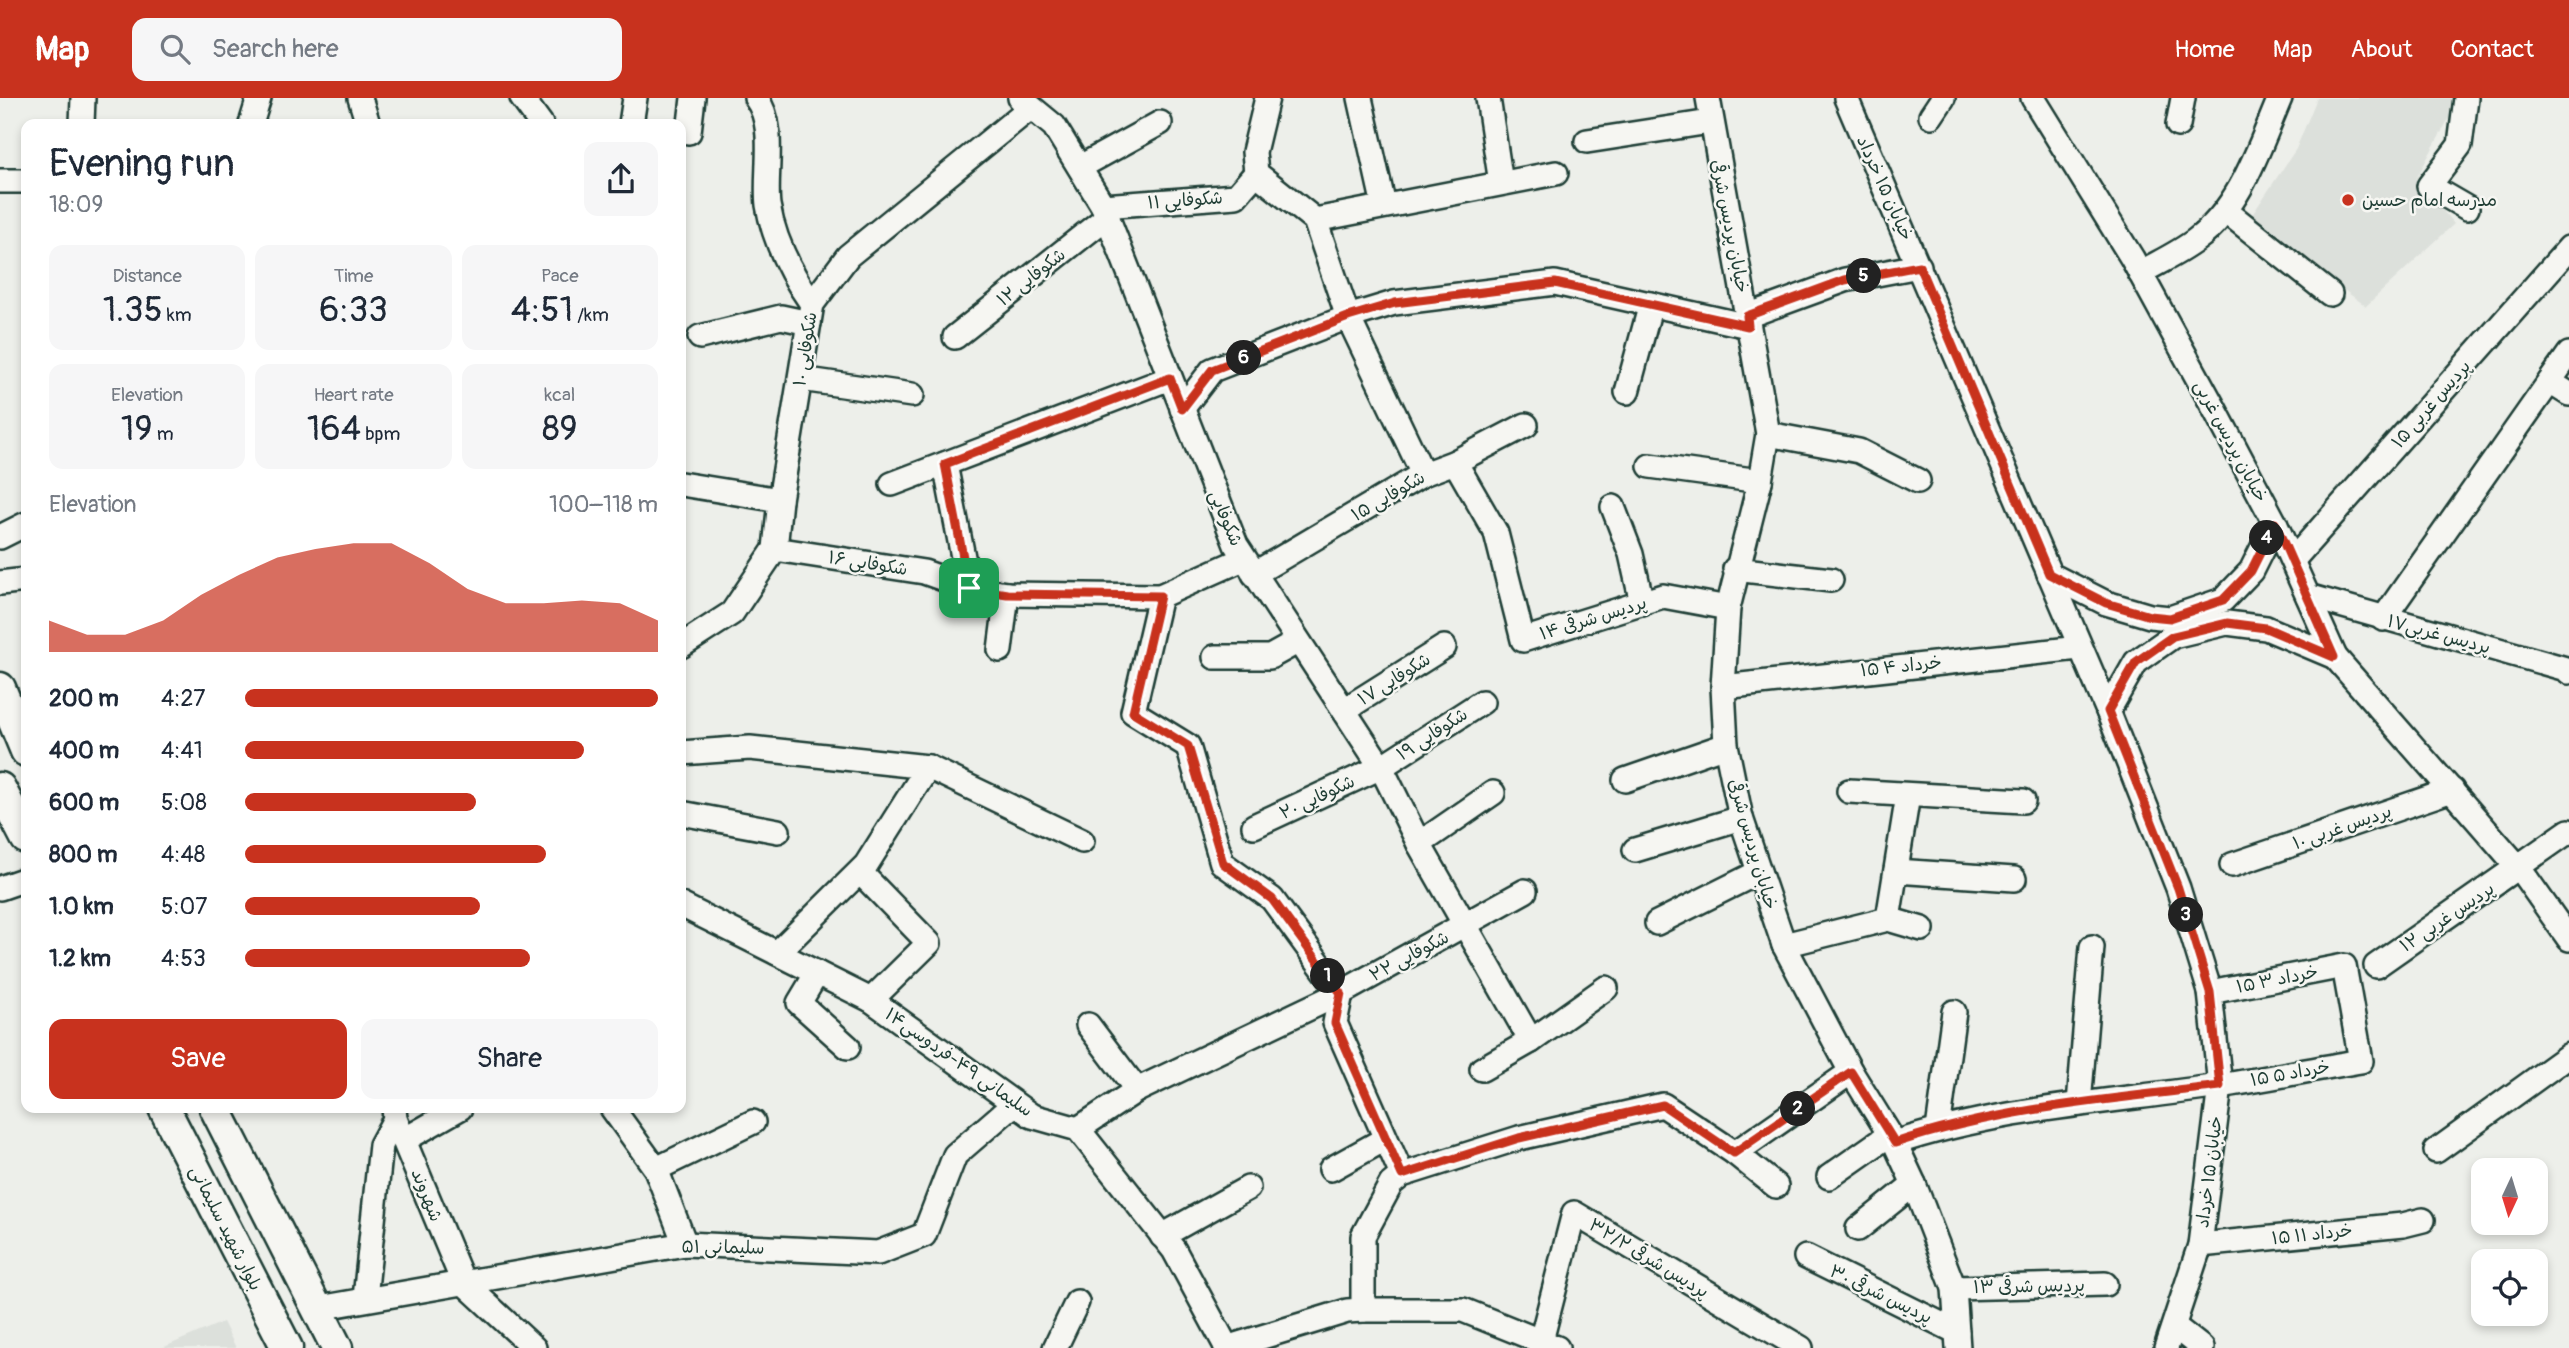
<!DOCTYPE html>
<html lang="en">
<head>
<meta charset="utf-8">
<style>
  :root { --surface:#fff; --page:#f6f6f7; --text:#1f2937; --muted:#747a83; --accent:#c8321e }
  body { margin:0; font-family:Pangolin,"Playpen Sans Arabic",sans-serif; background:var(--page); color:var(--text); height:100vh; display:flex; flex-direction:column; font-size:26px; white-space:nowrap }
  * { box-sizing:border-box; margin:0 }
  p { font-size:23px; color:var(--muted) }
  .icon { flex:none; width:38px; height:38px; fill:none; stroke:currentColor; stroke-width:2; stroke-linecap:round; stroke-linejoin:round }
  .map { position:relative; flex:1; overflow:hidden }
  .panel { position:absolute; left:21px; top:21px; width:665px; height:994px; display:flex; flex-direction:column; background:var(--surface); border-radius:14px; box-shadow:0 4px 10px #0003 }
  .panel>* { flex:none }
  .needle { width:46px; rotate:184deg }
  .controls { position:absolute; left:2471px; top:1060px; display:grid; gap:14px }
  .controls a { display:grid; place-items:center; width:77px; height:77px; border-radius:14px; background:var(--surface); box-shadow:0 4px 10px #0003; font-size:35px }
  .pin { position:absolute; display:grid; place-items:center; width:60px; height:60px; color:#fff; margin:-30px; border-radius:14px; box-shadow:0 4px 10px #0006 }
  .km { position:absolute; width:35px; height:35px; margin:-18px; border-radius:50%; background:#222; color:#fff; font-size:19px; line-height:35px; text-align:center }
  .round { display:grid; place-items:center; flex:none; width:74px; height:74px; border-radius:14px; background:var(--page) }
  .summary { display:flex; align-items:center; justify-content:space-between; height:119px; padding:0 28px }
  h1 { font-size:38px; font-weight:600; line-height:52px }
  .metrics { display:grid; grid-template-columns:repeat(3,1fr); gap:10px; height:119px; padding:7px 28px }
  .metrics div { display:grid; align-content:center; border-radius:14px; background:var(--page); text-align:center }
  .metrics b { font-size:35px; font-weight:600 }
  .metrics small { font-size:19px; font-weight:400 }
  .metrics p { font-size:19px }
  .chart { height:196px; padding:14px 28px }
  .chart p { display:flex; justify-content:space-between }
  .chart svg { width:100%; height:126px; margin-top:7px; fill:var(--accent); opacity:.7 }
  .cta { display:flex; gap:14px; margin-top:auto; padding:14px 28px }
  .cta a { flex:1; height:80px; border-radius:14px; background:var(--accent); color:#fff; font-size:28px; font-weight:600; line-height:80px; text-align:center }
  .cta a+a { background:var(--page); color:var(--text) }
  ul { padding:0 28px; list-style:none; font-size:23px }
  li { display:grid; grid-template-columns:112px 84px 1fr; align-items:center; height:52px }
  li i { height:18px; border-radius:9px; background:var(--accent) }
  header { display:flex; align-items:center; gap:42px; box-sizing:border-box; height:98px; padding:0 35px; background:var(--accent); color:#fff }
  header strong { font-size:33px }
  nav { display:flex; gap:38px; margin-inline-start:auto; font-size:24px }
  .search { width:490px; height:63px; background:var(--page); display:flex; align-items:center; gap:18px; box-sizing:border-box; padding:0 24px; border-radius:14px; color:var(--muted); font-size:26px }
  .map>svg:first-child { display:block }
  .built { fill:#dce0db }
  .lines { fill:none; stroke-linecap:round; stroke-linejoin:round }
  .minor-casing { stroke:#1f3d34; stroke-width:28 }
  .major-casing { stroke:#1f3d34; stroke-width:35 }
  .minor { stroke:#f6f6f2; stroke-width:23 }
  .major { stroke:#f6f6f2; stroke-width:30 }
  .route-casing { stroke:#fff; stroke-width:14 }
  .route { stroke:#c8321e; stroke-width:9 }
  .poi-dot { fill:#c8321e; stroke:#f6f6f2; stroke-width:2.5 }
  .labels { text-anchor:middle; stroke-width:5; stroke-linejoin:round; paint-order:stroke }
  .street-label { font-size:18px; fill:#1f3d34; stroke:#f6f6f2 }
  .poi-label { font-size:18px; fill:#1f3d34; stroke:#f6f6f2; text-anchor:start }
</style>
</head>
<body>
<header>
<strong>Map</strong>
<div class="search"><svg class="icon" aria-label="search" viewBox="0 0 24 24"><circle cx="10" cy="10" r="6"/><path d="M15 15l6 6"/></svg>Search here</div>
<nav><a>Home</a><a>Map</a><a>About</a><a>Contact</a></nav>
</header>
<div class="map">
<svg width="2569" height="1250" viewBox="0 0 2569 1250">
  <rect width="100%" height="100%" fill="#edefea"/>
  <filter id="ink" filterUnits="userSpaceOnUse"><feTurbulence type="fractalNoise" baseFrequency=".0143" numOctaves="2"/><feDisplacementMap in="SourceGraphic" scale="14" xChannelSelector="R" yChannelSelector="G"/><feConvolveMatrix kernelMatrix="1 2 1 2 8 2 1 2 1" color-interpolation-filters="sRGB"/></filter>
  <g filter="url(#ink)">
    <g class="built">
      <polygon points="2317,0 2460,0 2416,81 2454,126 2366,208 2248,123 2296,51"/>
      <polygon points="223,1224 236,1250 162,1250"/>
    </g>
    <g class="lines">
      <g class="minor-casing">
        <g id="minor">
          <polyline points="360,0 368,26"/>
          <polyline points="522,0 541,26"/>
          <path d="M756 0C777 28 764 74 768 107 774 143 791 176 812 206"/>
          <polyline points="1020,0 1054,28 1103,108 1236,447 1381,669 1419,746 1531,943"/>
          <polyline points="1267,0 1254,54 1256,75 1315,122 1348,219 1423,376"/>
          <polyline points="1360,0 1384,108"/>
          <polyline points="1488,0 1501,85"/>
          <polyline points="1708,0 1768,336 1760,383 1728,510 1723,589 1726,647 1741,720 1784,847 1851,974 1895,1045 1914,1086 1954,1190 1958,1250"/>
          <polyline points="1846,0 2108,613 2178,790 2210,894 2220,988 2200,1147 2166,1250"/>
          <polyline points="2033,0 2132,160 2214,310 2275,425 2335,559 2519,770 2569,841"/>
          <polyline points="2466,0 2460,47 2429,88 2467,110"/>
          <polyline points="1931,18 1943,0"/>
          <polyline points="82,26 83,0"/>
          <polyline points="251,26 259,0"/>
          <polyline points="631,26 635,0"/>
          <polyline points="2178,27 2183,0"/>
          <polyline points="689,34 693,0"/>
          <polyline points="1587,43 1710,24"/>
          <polyline points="1080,69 1160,25"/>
          <polyline points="0,83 26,83"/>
          <polyline points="1103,108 1236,98 1256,75"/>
          <polyline points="2226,113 2330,196"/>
          <polyline points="1315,122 1556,75"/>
          <path d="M2140 175C2159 164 2179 155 2196 142 2241 109 2259 49 2280 0"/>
          <polyline points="1747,218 1845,182 1919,168"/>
          <polyline points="700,239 781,219 809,225"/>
          <polyline points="955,239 1108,118"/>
          <polyline points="801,281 912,297"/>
          <polyline points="2550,284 2569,296"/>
          <polyline points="1627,294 1651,206"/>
          <polyline points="1182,311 1212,272 1348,219 1394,205 1555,185 1748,228"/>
          <polyline points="1768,336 1859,353 1918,383"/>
          <polyline points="1455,364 1496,435 1523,542 1663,498 1728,510"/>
          <polyline points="945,366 969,490"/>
          <polyline points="1650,368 1760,383"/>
          <polyline points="681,386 780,402"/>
          <polyline points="892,386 1170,280"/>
          <polyline points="1613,409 1631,456 1642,505"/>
          <polyline points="0,439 26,426"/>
          <polyline points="775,451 924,474 969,490 1007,496 1160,498 1243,461"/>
          <polyline points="2293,462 2569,150"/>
          <polyline points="1735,471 1831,482"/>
          <polyline points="1254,476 1423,376 1455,364 1526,327"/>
          <polyline points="2049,476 2106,505 2150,518 2170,520 2223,502 2251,473 2275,425"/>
          <polyline points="0,485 26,482"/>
          <polyline points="2308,498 2566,571 2569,574"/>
          <polyline points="2383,521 2569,256"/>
          <polyline points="681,548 732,515 775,451 780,402 812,206 848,158 1030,10"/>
          <polyline points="1000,552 1007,496"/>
          <polyline points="1215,559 1270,559 1297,544"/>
          <polyline points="1723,589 2079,550"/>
          <polyline points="1344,612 1444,549"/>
          <polyline points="2108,613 2136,564 2173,538 2227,525 2266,530 2335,559"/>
          <polyline points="681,655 750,650 928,669 1082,743"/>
          <polyline points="1625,682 1726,647"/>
          <polyline points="1849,693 2023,703"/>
          <polyline points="681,715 778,733"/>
          <polyline points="1254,728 1381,669 1482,604"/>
          <polyline points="1419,746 1493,695"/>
          <polyline points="1635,752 1741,720"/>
          <polyline points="2232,767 2452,692"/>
          <polyline points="1896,773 2014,781"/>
          <polyline points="860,774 929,845 871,902"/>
          <polyline points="0,790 26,781"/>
          <polyline points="681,807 871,902 1032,1018 1078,1031 1174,1152 1227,1250"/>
          <polyline points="1888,821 1908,697"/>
          <polyline points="1657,825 1759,774"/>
          <polyline points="1784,847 1888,821 1922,831"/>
          <polyline points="777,855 866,767 928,669"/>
          <polyline points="2376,868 2569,733"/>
          <polyline points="817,875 799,905 848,949"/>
          <polyline points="1088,927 1137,992"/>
          <polyline points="1482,971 1531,943 1606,890"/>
          <polyline points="2079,1006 2092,849"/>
          <polyline points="394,1010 395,1021 463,1184 534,1250"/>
          <polyline points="612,1010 656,1071 685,1146"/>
          <polyline points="1078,1031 1137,992 1341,895 1272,801 1222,765 1188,648 1133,614 1160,498"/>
          <polyline points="1938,1031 1954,914"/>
          <polyline points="404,1042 460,1010"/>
          <path d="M1895 1045C2000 1010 2111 1004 2219 988 2266 981 2314 971 2361 963L2344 868 2210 894"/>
          <polyline points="2436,1053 2569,957"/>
          <polyline points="1735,1055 1776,1088"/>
          <polyline points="656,1071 753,1024"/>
          <polyline points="1331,1071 1385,1041"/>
          <polyline points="1402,1077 1335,925 1341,895 1525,793"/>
          <polyline points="1829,1079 1889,1037"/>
          <polyline points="1858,1131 1914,1086"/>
          <polyline points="1162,1138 1248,1090"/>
          <polyline points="2200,1147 2403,1127 2423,1122"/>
          <polyline points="1806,1159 1957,1234"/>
          <polyline points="1954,1190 2105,1186"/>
          <polyline points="365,1200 381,1047 395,1021"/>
          <polyline points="319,1210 685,1146 878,1155 924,1137 955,1057 1014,1006"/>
          <polyline points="1363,1212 1363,1138 1391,1086 1402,1077 1519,1040 1663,1007 1735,1055 1851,974"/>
          <polyline points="2174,1228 2202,1250"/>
          <polyline points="1541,1243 1574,1115 1801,1250"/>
          <polyline points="1055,1250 1077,1204"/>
          <polyline points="1226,1250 1347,1213 1363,1212 1463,1212 1557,1250"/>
        </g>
      </g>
      <g class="major-casing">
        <g id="major">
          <polyline points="0,590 26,653"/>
          <polyline points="0,690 26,740"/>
          <polyline points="164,1010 287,1250"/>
          <polyline points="215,1010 337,1250"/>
        </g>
      </g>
      <use href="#minor" class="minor"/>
      <use href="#major" class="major"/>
    </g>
  </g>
  <g class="lines" filter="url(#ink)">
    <g class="route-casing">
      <path id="route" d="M1919 168 2049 476 2106 505 2150 518 2170 520 2223 502 2251 473 2275 425 2334 559 2266 530 2227 525 2173 538 2136 564 2108 613 2178 790 2210 894 2220 988C2112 1001 1999 1010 1895 1045L1851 974 1734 1055 1663 1007 1519 1040 1402 1077 1335 925 1341 895 1272 801 1223 765 1188 648 1133 614 1160 498 1007 496 969 490 945 366 1170 280 1182 311 1212 272 1348 219 1395 205 1555 185 1748 228 1747 218 1845 182Z"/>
    </g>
    <use href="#route" class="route"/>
  </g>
  <circle class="poi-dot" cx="2348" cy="102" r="7"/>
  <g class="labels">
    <g class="street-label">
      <text transform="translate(1885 90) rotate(66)" y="6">خیابان ۱۵ خرداد</text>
      <text transform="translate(1185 102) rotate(-4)" y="6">شکوفایی ۱۱</text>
      <text transform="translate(1730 128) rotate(79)" y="6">خیابان پردیس شرقی</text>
      <text transform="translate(1031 179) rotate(-38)" y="6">شکوفایی ۱۲</text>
      <text transform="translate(805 251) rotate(-81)" y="6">شکوفایی ۱۰</text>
      <text transform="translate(2431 306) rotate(-49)" y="6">پردیس غربی ۱۵</text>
      <text transform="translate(2231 343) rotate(62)" y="6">خیابان پردیس غربی</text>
      <text transform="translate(1388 398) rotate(-30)" y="6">شکوفایی ۱۵</text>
      <text transform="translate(1226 420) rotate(67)" y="6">شکوفایی</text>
      <text transform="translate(868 465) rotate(9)" y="6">شکوفایی ۱۶</text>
      <text transform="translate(1593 520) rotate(-17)" y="6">پردیس شرقی ۱۴</text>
      <text transform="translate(2439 536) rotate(15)" y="6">پردیس غربی۱۷</text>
      <text transform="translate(1901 568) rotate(-6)" y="6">۱۵ خرداد ۴</text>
      <text transform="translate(1394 581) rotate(-32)" y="6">شکوفایی ۱۷</text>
      <text transform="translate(1432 636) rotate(-33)" y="6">شکوفایی ۱۹</text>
      <text transform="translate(1317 699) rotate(-25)" y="6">شکوفایی ۲۰</text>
      <text transform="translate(2342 729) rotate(-19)" y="6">پردیس غربی ۱۰</text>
      <text transform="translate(1753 746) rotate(74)" y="6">خیابان پردیس شرقی</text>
      <text transform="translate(2447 819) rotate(-34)" y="6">پردیس غربی ۱۲</text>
      <text transform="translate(1409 858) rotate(-28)" y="6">شکوفایی ۲۲</text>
      <text transform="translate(2277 881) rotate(-11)" y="6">۱۵ خرداد ۳</text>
      <text transform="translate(959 964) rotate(35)" y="6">سلیمانی ۴۹-فردوسی۱۴</text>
      <text transform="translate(2290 975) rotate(-10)" y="6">۱۵ خرداد ۵</text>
      <text transform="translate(2209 1074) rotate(-83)" y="6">خیابان ۱۵ خرداد</text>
      <text transform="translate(427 1097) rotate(68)" y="6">شهروند</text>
      <text transform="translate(226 1130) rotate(63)" y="6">بلوار شهید سلیمانی</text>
      <text transform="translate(2312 1136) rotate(-6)" y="6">۱۵ خرداد ۱۱</text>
      <text transform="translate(723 1149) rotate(1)" y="6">سلیمانی ۵۱</text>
      <text transform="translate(1649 1160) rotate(31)" y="6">پردیس شرقی ۳۲/۲</text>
      <text transform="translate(2029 1188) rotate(-1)" y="6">پردیس شرقی ۱۳</text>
      <text transform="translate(1881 1196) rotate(26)" y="6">پردیس شرقی ۳۰</text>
    </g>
    <g class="poi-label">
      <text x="2362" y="108">مدرسه امام حسین</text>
    </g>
  </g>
</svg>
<div class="controls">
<a><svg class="needle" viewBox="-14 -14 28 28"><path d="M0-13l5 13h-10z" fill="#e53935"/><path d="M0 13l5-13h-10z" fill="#747a83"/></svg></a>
<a><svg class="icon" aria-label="locate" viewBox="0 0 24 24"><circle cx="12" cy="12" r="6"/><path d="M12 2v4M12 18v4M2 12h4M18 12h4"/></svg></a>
</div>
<div class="pin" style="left:969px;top:490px;background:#1e9e55"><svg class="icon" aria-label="arrive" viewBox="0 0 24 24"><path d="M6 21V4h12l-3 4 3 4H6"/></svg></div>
<b class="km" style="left:1328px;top:878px">1</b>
<b class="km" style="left:1798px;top:1011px">2</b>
<b class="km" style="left:2186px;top:817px">3</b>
<b class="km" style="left:2267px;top:440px">4</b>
<b class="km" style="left:1864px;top:178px">5</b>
<b class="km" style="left:1244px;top:260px">6</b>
<section class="panel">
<div class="summary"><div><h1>Evening run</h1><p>18:09</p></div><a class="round"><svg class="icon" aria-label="share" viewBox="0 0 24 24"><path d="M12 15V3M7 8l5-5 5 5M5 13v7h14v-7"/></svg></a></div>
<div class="metrics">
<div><p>Distance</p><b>1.35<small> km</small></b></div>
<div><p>Time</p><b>6:33</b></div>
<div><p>Pace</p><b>4:51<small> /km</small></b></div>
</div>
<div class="metrics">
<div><p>Elevation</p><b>19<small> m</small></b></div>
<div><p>Heart rate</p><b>164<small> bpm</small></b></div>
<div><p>kcal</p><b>89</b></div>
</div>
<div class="chart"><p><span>Elevation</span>100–118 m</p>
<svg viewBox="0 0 160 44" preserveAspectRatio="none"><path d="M0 44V33L10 38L20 38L30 33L40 24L50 17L60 11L70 8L80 6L90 6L100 13L110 22L120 27L130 27L140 26L150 27L160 33V44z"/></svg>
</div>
<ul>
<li><b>200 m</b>4:27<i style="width:100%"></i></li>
<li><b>400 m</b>4:41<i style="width:82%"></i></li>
<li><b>600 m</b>5:08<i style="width:56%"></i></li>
<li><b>800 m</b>4:48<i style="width:73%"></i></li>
<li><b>1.0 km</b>5:07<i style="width:57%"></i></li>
<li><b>1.2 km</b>4:53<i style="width:69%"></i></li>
</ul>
<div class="cta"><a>Save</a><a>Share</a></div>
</section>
</div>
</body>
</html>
